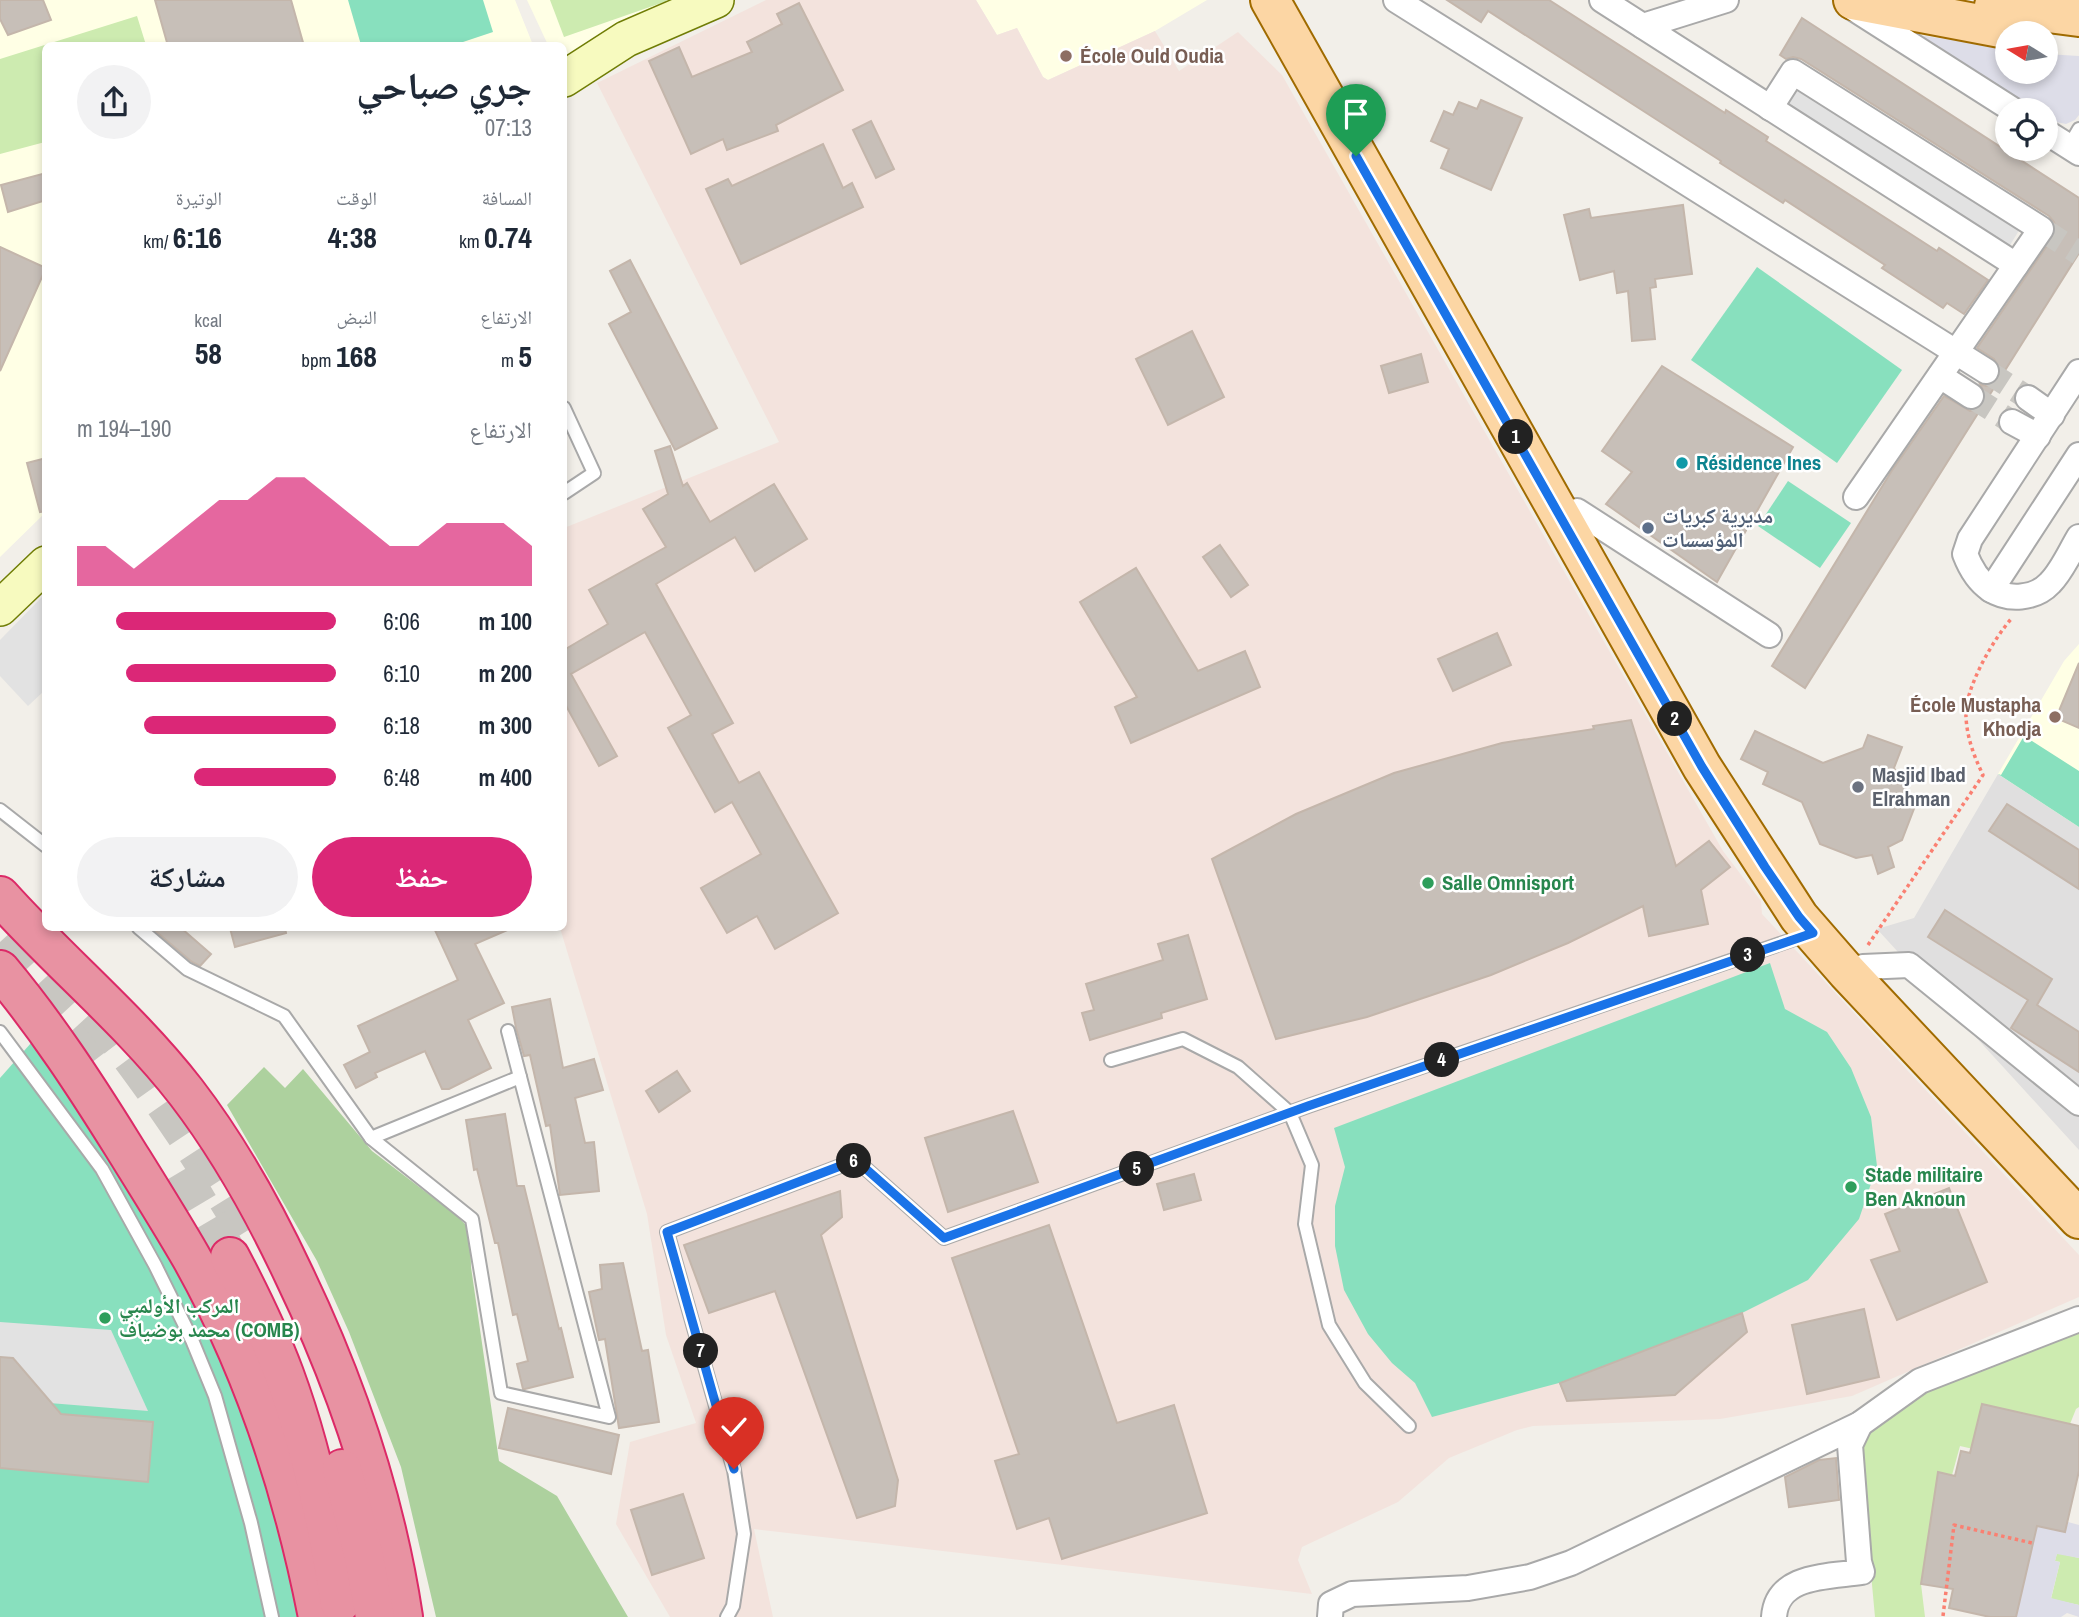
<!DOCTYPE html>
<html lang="ar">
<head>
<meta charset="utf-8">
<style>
  :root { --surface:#fff; --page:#f2f2f3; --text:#1f2937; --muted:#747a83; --accent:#db2777 }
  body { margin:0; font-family:"Archivo Narrow","Noto Naskh Arabic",sans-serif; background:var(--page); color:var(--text); direction:rtl; height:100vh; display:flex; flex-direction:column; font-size:26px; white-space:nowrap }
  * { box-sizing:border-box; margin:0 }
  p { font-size:23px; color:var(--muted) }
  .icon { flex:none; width:38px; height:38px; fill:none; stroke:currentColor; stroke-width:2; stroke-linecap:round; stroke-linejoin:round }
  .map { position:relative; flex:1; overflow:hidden; direction:ltr }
  .sheet { position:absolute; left:42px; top:42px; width:525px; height:889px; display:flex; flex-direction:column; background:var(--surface); border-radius:10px; box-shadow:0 4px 10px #0003; direction:rtl }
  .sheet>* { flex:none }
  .needle { width:46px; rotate:281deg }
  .buttons { position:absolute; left:1995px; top:21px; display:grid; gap:14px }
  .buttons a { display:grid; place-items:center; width:63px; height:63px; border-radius:50%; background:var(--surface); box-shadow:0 4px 10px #0003; font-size:35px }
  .pin { position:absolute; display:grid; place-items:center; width:60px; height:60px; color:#fff; margin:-72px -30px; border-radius:50% 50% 50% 0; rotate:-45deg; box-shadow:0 0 7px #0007 }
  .pin .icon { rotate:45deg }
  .km { position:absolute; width:35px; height:35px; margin:-18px; border-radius:50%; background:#222; color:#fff; font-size:19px; line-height:35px; text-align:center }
  .round { display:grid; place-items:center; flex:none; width:74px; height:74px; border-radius:37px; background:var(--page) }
  .headline { display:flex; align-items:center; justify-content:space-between; height:119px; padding:0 35px }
  h1 { font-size:38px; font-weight:700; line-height:52px }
  .metrics { display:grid; grid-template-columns:repeat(3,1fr); gap:10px; height:119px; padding:7px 35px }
  .metrics div { display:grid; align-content:center }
  .metrics b { font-size:30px; font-weight:700 }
  .metrics small { font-size:19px; font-weight:400 }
  .metrics p { font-size:19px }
  .chart { height:196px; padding:14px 35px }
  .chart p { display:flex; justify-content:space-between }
  .chart svg { width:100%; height:126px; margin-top:7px; fill:var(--accent); opacity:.7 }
  .cta { display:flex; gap:14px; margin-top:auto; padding:14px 35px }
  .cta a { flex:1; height:80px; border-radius:42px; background:var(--accent); color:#fff; font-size:28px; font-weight:700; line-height:80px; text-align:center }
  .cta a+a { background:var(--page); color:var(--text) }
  ul { padding:0 35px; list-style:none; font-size:23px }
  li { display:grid; grid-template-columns:112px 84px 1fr; align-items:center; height:52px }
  li i { height:18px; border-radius:9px; background:var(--accent) }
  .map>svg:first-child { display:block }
  .residential { fill:#e0dfdf }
  .education { fill:#ffffe5 }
  .military { fill:#f3e3dd }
  .grass { fill:#cdebb0 }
  .forest { fill:#add19e }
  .pitch { fill:#88e0be }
  .parking { fill:#e2e2e2 }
  .plaza { fill:#dddde8 }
  .building { fill:#c7bfb8; stroke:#c4b6ab; stroke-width:2 }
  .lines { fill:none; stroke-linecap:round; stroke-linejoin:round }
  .street-tunnel { stroke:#c8c6c1; stroke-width:24; stroke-dasharray:24 12; stroke-linecap:butt }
  .highway-tunnel { stroke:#c8c6c1; stroke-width:38; stroke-dasharray:38 19; stroke-linecap:butt }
  .lane-casing { stroke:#a9a9a9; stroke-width:16 }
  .street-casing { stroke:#a9a9a9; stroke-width:28 }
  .secondary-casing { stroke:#707d05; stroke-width:38 }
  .primary-casing { stroke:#a06b00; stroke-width:42 }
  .highway-casing { stroke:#dc2a67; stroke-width:42 }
  .path { stroke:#fa8072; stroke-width:3.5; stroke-dasharray:3.5 3.5; stroke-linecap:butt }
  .lane { stroke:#fff; stroke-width:12 }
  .street { stroke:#fff; stroke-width:24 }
  .secondary { stroke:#f7fabf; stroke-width:35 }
  .primary { stroke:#fcd6a4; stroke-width:38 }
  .highway { stroke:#e892a2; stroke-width:38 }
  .route-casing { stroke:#fff; stroke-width:14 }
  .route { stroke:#1a73e8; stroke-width:9 }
  .education-dot { fill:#8d6e63; stroke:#fff; stroke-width:2.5 }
  .culture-dot { fill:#0f9aa8; stroke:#fff; stroke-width:2.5 }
  .service-dot { fill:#5c6f8a; stroke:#fff; stroke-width:2.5 }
  .worship-dot { fill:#6b7280; stroke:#fff; stroke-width:2.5 }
  .leisure-dot { fill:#2e9e5b; stroke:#fff; stroke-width:2.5 }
  .labels { text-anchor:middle; stroke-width:5; stroke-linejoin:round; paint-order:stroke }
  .education-label { font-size:21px; font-weight:bold; fill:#785e54; stroke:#fff; text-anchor:start }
  .culture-label { font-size:21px; font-weight:bold; fill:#0d838f; stroke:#fff; text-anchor:start }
  .service-label { font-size:21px; font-weight:bold; fill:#4e5e75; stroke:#fff; text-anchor:start }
  .worship-label { font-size:21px; font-weight:bold; fill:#5b616d; stroke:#fff; text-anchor:start }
  .leisure-label { font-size:21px; font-weight:bold; fill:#27864d; stroke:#fff; text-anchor:start }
</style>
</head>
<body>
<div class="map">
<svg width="2079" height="1617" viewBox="0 0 2079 1617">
  <rect width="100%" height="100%" fill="#f2efe9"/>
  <polygon class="residential" points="1998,774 2079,827 2079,1150 1877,929 1914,918"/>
  <g class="education">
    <polygon points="0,0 515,0 533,45 46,46 45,513 0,557"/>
    <polygon points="527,0 673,0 564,60 564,46 548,45"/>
    <polygon points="976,0 1207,0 1155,31 1048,80 1043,77 1017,28 997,35"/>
    <polygon points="2079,644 2079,827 1998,774 2064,661"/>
  </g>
  <polygon class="military" points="766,0 976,0 997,35 1017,28 1043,77 1048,80 1155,31 1179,71 1238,32 1282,75 1723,851 1761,901 1762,914 2079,1255 2079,1297 1852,1396 1720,1419 1533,1426 1517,1430 1449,1458 1398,1502 1302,1547 1298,1560 1312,1594 754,1529 773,1617 670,1617 616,1524 630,1442 696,1423 666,1335 647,1214 560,928 564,928 564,528 779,442 597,83"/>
  <g class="grass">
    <polygon points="550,0 666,0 667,1 564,37"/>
    <polygon points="137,16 146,45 46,46 45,142 0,154 0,59"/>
    <polygon points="2079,1333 2079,1407 2076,1409 2070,1424 1982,1404 1975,1433 2079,1457 2079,1473 1960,1446 1952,1475 1938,1472 1921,1584 1925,1617 1875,1617 1860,1454 1868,1430 1910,1397"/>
    <polygon points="2057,1553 2079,1558 2079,1605 2051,1599 2060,1562 2055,1561"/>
  </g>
  <polygon class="forest" points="264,1067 285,1088 303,1069 372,1151 456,1215 470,1229 471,1267 499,1461 557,1496 628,1617 436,1617 401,1467 349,1332 317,1261 227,1105"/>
  <g class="pitch">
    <polygon points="348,0 483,0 493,32 454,45 361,45"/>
    <polygon points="1757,267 1902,370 1837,463 1691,360"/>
    <polygon points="1788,481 1851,523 1820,568 1758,526"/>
    <polygon points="2024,736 2079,771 2079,827 1998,774 2001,775"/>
    <polygon points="1770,963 1785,1009 1827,1032 1851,1068 1871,1117 1877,1166 1859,1219 1808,1280 1742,1313 1747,1332 1675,1395 1567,1401 1559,1383 1432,1417 1415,1383 1392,1363 1368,1334 1344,1290 1335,1246 1335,1206 1345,1167 1334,1128"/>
    <polygon points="39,1034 223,1346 307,1617 0,1617 0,1078"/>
  </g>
  <g class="parking">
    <polygon points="1799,83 2023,224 2007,250 1782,109"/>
    <polygon points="45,594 45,690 28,706 0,676 0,640"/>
    <polygon points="0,1322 111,1330 148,1411 0,1399"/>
  </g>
  <g class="plaza">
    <polygon points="1924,36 2007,48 2007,72 2046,72 2046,54 2079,56 2079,115 2075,120 2066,124 2046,120 2046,110 2030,110 1923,41"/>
    <polygon points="2068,1522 2079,1525 2079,1558 2057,1554 2055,1561 2060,1562 2051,1598 2079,1605 2079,1617 2067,1613 2061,1617 2016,1617 2037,1526 2065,1532"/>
  </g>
  <g class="building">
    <polygon points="0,0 43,0 51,20 8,35 0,19"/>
    <polygon points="155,0 291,0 304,46 168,46"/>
    <polygon points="1447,0 1549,0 1725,113 1726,110 1768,137 1766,141 1937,251 1939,248 1988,280 1964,314 1947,303 1943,308 1882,268 1885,265 1785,200 1783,203 1720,163 1721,161 1488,11 1481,22"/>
    <polygon points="799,3 843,90 776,125 778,131 727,150 723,139 691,154 649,61 679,47 692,77 752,52 747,42 782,24 777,14"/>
    <polygon points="1802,18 2079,198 2079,253 1805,688 1772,666 1891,472 1944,396 1970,411 1977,409 1984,403 1986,396 1980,384 1986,386 1994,384 1999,378 2001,371 1994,359 1977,348 2053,237 2056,229 2054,222 2049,216 1801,59 1793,57 1786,59 1780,55"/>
    <polygon points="1481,100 1522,118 1491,190 1441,168 1449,149 1431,141 1444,111 1453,115 1459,102 1477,109"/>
    <polygon points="871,121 894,169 876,178 853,130"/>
    <polygon points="823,144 843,188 852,183 863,207 741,264 706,189 728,179 732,186"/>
    <polygon points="46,173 46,200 8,212 1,185"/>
    <polygon points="1683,205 1692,274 1655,279 1656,287 1650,288 1655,339 1632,341 1628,291 1617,293 1614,271 1580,280 1564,215 1589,209 1591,218"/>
    <polygon points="0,247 46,268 0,371"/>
    <polygon points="630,260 717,428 675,450 609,324 631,312 610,271"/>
    <polygon points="1192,331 1224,397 1168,425 1136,359"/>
    <polygon points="1421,354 1428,382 1389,393 1381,366"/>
    <polygon points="1662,366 1793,447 1717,582 1606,504 1632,472 1602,451"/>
    <polygon points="670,446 683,486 687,483 710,522 774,484 807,539 755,571 735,537 656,584 733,723 712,734 739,783 759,772 838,913 775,949 757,916 727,933 701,888 761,854 732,802 715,812 668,728 691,715 645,632 571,674 617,756 599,766 564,702 564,650 608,624 589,590 666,547 643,509 668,494 655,451"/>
    <polygon points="46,458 46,511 40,512 27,463"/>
    <polygon points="1220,545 1248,585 1231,597 1203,557"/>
    <polygon points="1136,568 1198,671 1245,651 1260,687 1131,743 1115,707 1137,697 1080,602"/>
    <polygon points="1497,633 1511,665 1453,691 1438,659"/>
    <polygon points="2079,663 2079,728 2056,718"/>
    <polygon points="1631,720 1676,866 1709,841 1730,867 1701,890 1708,924 1649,936 1643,906 1568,943 1491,975 1367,1017 1276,1039 1212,859 1296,814 1394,773 1502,743 1594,729 1593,726"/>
    <polygon points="1755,731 1823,763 1863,748 1868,735 1902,747 1894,768 1915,806 1902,840 1888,847 1894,867 1878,874 1872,855 1856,858 1820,844 1802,802 1763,784 1768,772 1741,759"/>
    <polygon points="2007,804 2079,850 2079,889 1989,831"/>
    <polygon points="1945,910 2052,979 2037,1005 2079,1032 2079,1072 2011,1028 2028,1000 1928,937"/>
    <polygon points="152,928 181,928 211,954 200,966 192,962"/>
    <polygon points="230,928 285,928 286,933 235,947"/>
    <polygon points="434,928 512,928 475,944 504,1003 468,1020 491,1068 449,1089 442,1089 425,1051 375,1073 377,1077 356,1088 344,1065 370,1052 358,1026 458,980"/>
    <polygon points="1188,935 1207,999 1161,1013 1162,1018 1090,1040 1082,1013 1094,1010 1086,984 1163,960 1158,944"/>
    <polygon points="550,999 563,1068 594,1059 603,1090 575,1098 585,1143 594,1142 599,1191 560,1195 550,1125 546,1126 530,1055 524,1056 516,1028 512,1007"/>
    <polygon points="677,1071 690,1091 659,1112 646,1091"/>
    <polygon points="1013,1111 1038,1182 948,1212 925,1138"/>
    <polygon points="505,1114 517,1186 524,1186 559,1329 561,1328 573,1377 525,1389 523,1389 517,1364 528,1361 517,1314 513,1315 498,1243 495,1243 477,1169 474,1170 466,1120"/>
    <polygon points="1194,1174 1201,1200 1164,1210 1157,1184"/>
    <polygon points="1949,1188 1987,1282 1897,1320 1871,1260 1900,1251 1885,1214"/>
    <polygon points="840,1191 842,1217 821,1235 898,1480 895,1506 857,1518 775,1291 709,1313 684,1245"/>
    <polygon points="1049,1225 1117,1423 1174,1405 1207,1513 1062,1559 1049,1518 1017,1529 995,1461 1019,1454 952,1258"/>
    <polygon points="623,1263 642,1351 648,1350 659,1422 619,1428 605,1339 599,1340 589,1292 602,1289 600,1265"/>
    <polygon points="1864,1309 1879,1377 1807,1394 1792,1325"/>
    <polygon points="1742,1313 1747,1332 1675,1395 1567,1401 1560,1383"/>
    <polygon points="0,1357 13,1358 61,1414 153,1422 148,1482 0,1468"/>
    <polygon points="1982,1404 2079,1426 2079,1471 2065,1532 2037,1526 2016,1617 1990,1617 1949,1608 1953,1589 1921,1584 1938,1472 1955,1476 1961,1451 1970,1453"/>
    <polygon points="508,1408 619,1435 611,1474 499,1448"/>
    <polygon points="1836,1458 1839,1500 1789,1507 1785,1477 1819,1460"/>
    <polygon points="683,1494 704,1558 652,1575 631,1510"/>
  </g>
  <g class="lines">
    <g class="street-tunnel">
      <polyline points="2041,229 2079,253"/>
      <polyline points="1986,371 2028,398"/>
      <polyline points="1971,396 2012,422"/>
    </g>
    <g class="highway-tunnel">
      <polyline points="0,942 81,1030 103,1059"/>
      <path d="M96 1012C155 1085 206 1164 255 1244"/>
      <polyline points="180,1172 230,1257"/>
    </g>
    <g class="lane-casing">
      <g id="lane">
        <polyline points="2069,146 2079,129"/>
        <polyline points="564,408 594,473 564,493"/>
        <polyline points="0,810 46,846"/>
        <polyline points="139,928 187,969 284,1016 371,1138 472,1219 501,1393 609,1417 508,1031"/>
        <polyline points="0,1032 102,1169 155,1265 192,1340 215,1396 251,1523 272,1617"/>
        <polyline points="1111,1060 1183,1039 1238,1067 1290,1113 1312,1165 1305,1224 1329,1325 1365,1383 1409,1426"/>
        <polyline points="371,1138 520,1077"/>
        <polyline points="727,1617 733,1606 744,1534 734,1470 667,1232 856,1160 944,1238 1308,1106 1809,934"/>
      </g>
    </g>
    <g class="street-casing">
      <g id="street">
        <polyline points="1396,0 1986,371"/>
        <polyline points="1602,0 2016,265"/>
        <polyline points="1853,8 2013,110"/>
        <polyline points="1643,26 1726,0"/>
        <polyline points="1770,108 1793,72 2041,229 1856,497"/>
        <polyline points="2046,132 2079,153"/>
        <path d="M2079 372 1970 539 1965 554C1970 567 1978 581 1990 589 2008 601 2035 599 2050 583 2062 571 2070 552 2079 537"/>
        <polyline points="1940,376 1971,396"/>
        <polyline points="2028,398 2052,415"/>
        <polyline points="2012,422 2038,436"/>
        <polyline points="1577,511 1769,635"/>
        <polyline points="1991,590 2079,455"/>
        <polyline points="1863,967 1909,965 2079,1103"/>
        <polyline points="1330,1617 1331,1604 1352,1594 1468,1588 1530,1577 1571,1563 1860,1424 1920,1381 2079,1319"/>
        <path d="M1774 1617C1777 1574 1828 1577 1862 1572L1859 1562 1850 1445 1860 1424"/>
      </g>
    </g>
    <g class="secondary-casing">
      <g id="secondary">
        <polyline points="564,79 626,39 716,0"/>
        <polyline points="0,608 46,564"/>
      </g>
    </g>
    <g class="primary-casing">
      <g id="primary">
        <polyline points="1270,0 1702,767 1799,917 1847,972 2079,1219"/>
        <polyline points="1853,0 2027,33"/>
        <polyline points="1994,6 2079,17"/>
      </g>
    </g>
    <g class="highway-casing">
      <g id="highway">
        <path d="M0 896C60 963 131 1021 186 1092 229 1148 264 1211 294 1275 346 1383 385 1498 403 1617"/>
        <path d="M0 970C46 1025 84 1083 122 1144 145 1181 169 1219 191 1257 253 1367 294 1494 318 1617"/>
        <path d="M230 1257C250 1295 269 1334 284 1374 311 1447 328 1527 340 1603"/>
        <polyline points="342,1469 364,1557 375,1617"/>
      </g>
    </g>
    <g class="path">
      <path d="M1868 945 1983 775C1974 756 1967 738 1966 717 1964 689 1994 638 2012 618"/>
      <polyline points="1943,1616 1954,1525 2032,1543"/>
    </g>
    <use href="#lane" class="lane"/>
    <use href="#street" class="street"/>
    <use href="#secondary" class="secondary"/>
    <use href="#primary" class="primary"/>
    <use href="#highway" class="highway"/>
  </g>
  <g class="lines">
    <g class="route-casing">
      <polyline id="route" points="734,1469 667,1232 856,1160 944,1238 1308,1106 1813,933 1799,917 1765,867 1702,767 1356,156"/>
    </g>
    <use href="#route" class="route"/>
  </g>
  <g class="education-dot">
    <circle cx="1066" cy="56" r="7"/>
    <circle cx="2055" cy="717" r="7"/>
  </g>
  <circle class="culture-dot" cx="1682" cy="463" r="7"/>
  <circle class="service-dot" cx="1648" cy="528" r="7"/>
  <circle class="worship-dot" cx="1858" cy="787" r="7"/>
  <g class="leisure-dot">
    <circle cx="1428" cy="883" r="7"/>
    <circle cx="1851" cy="1187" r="7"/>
    <circle cx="105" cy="1318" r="7"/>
  </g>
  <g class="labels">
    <g class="education-label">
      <text x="1080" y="63">École Ould Oudia</text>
      <text x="2041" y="712" text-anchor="end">École Mustapha<tspan x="2041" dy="24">Khodja</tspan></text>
    </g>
    <g class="culture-label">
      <text x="1696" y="470">Résidence Ines</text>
    </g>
    <g class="service-label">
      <text x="1662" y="523">مديرية كبريات<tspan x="1662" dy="24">المؤسسات</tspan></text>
    </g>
    <g class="worship-label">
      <text x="1872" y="782">Masjid Ibad<tspan x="1872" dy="24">Elrahman</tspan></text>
    </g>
    <g class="leisure-label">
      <text x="1442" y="890">Salle Omnisport</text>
      <text x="1865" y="1182">Stade militaire<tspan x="1865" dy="24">Ben Aknoun</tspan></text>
      <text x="119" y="1313">المركب الأولمبي<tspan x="119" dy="24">محمد بوضياف (COMB)</tspan></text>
    </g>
  </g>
</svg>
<div class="buttons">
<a><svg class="needle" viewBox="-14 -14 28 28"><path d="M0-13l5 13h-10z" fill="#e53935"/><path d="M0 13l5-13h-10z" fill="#747a83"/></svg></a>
<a><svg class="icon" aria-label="locate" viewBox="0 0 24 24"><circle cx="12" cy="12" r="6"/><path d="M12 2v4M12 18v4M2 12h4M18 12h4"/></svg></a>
</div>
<div class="pin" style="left:1356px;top:156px;background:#1e9e55"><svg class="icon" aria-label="arrive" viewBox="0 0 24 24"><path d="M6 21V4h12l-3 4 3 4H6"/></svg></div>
<div class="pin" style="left:734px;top:1469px;background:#d93025"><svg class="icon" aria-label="check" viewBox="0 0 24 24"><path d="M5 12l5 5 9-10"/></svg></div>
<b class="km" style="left:1516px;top:437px">1</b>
<b class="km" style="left:1675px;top:719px">2</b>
<b class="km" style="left:1748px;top:955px">3</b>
<b class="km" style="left:1442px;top:1060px">4</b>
<b class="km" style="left:1137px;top:1169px">5</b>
<b class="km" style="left:854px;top:1161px">6</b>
<b class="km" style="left:701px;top:1351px">7</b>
<section class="sheet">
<div class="headline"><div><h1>جري صباحي</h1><p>07:13</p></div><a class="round"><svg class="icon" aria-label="share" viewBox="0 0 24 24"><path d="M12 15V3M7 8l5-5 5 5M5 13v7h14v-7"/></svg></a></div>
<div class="metrics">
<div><p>المسافة</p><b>0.74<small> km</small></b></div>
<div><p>الوقت</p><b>4:38</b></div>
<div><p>الوتيرة</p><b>6:16<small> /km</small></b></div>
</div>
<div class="metrics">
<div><p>الارتفاع</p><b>5<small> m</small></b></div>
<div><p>النبض</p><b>168<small> bpm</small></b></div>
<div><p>kcal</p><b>58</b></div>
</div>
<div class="chart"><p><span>الارتفاع</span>190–194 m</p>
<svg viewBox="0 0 160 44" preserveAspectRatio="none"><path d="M0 44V30L10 30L20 38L30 30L40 22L50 14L60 14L70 6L80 6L90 14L100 22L110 30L120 30L130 22L140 22L150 22L160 30V44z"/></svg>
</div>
<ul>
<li><b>100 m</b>6:06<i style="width:85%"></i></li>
<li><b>200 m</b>6:10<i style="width:81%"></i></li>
<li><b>300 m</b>6:18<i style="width:74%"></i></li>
<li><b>400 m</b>6:48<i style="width:55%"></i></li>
</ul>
<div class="cta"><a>حفظ</a><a>مشاركة</a></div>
</section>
</div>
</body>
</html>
